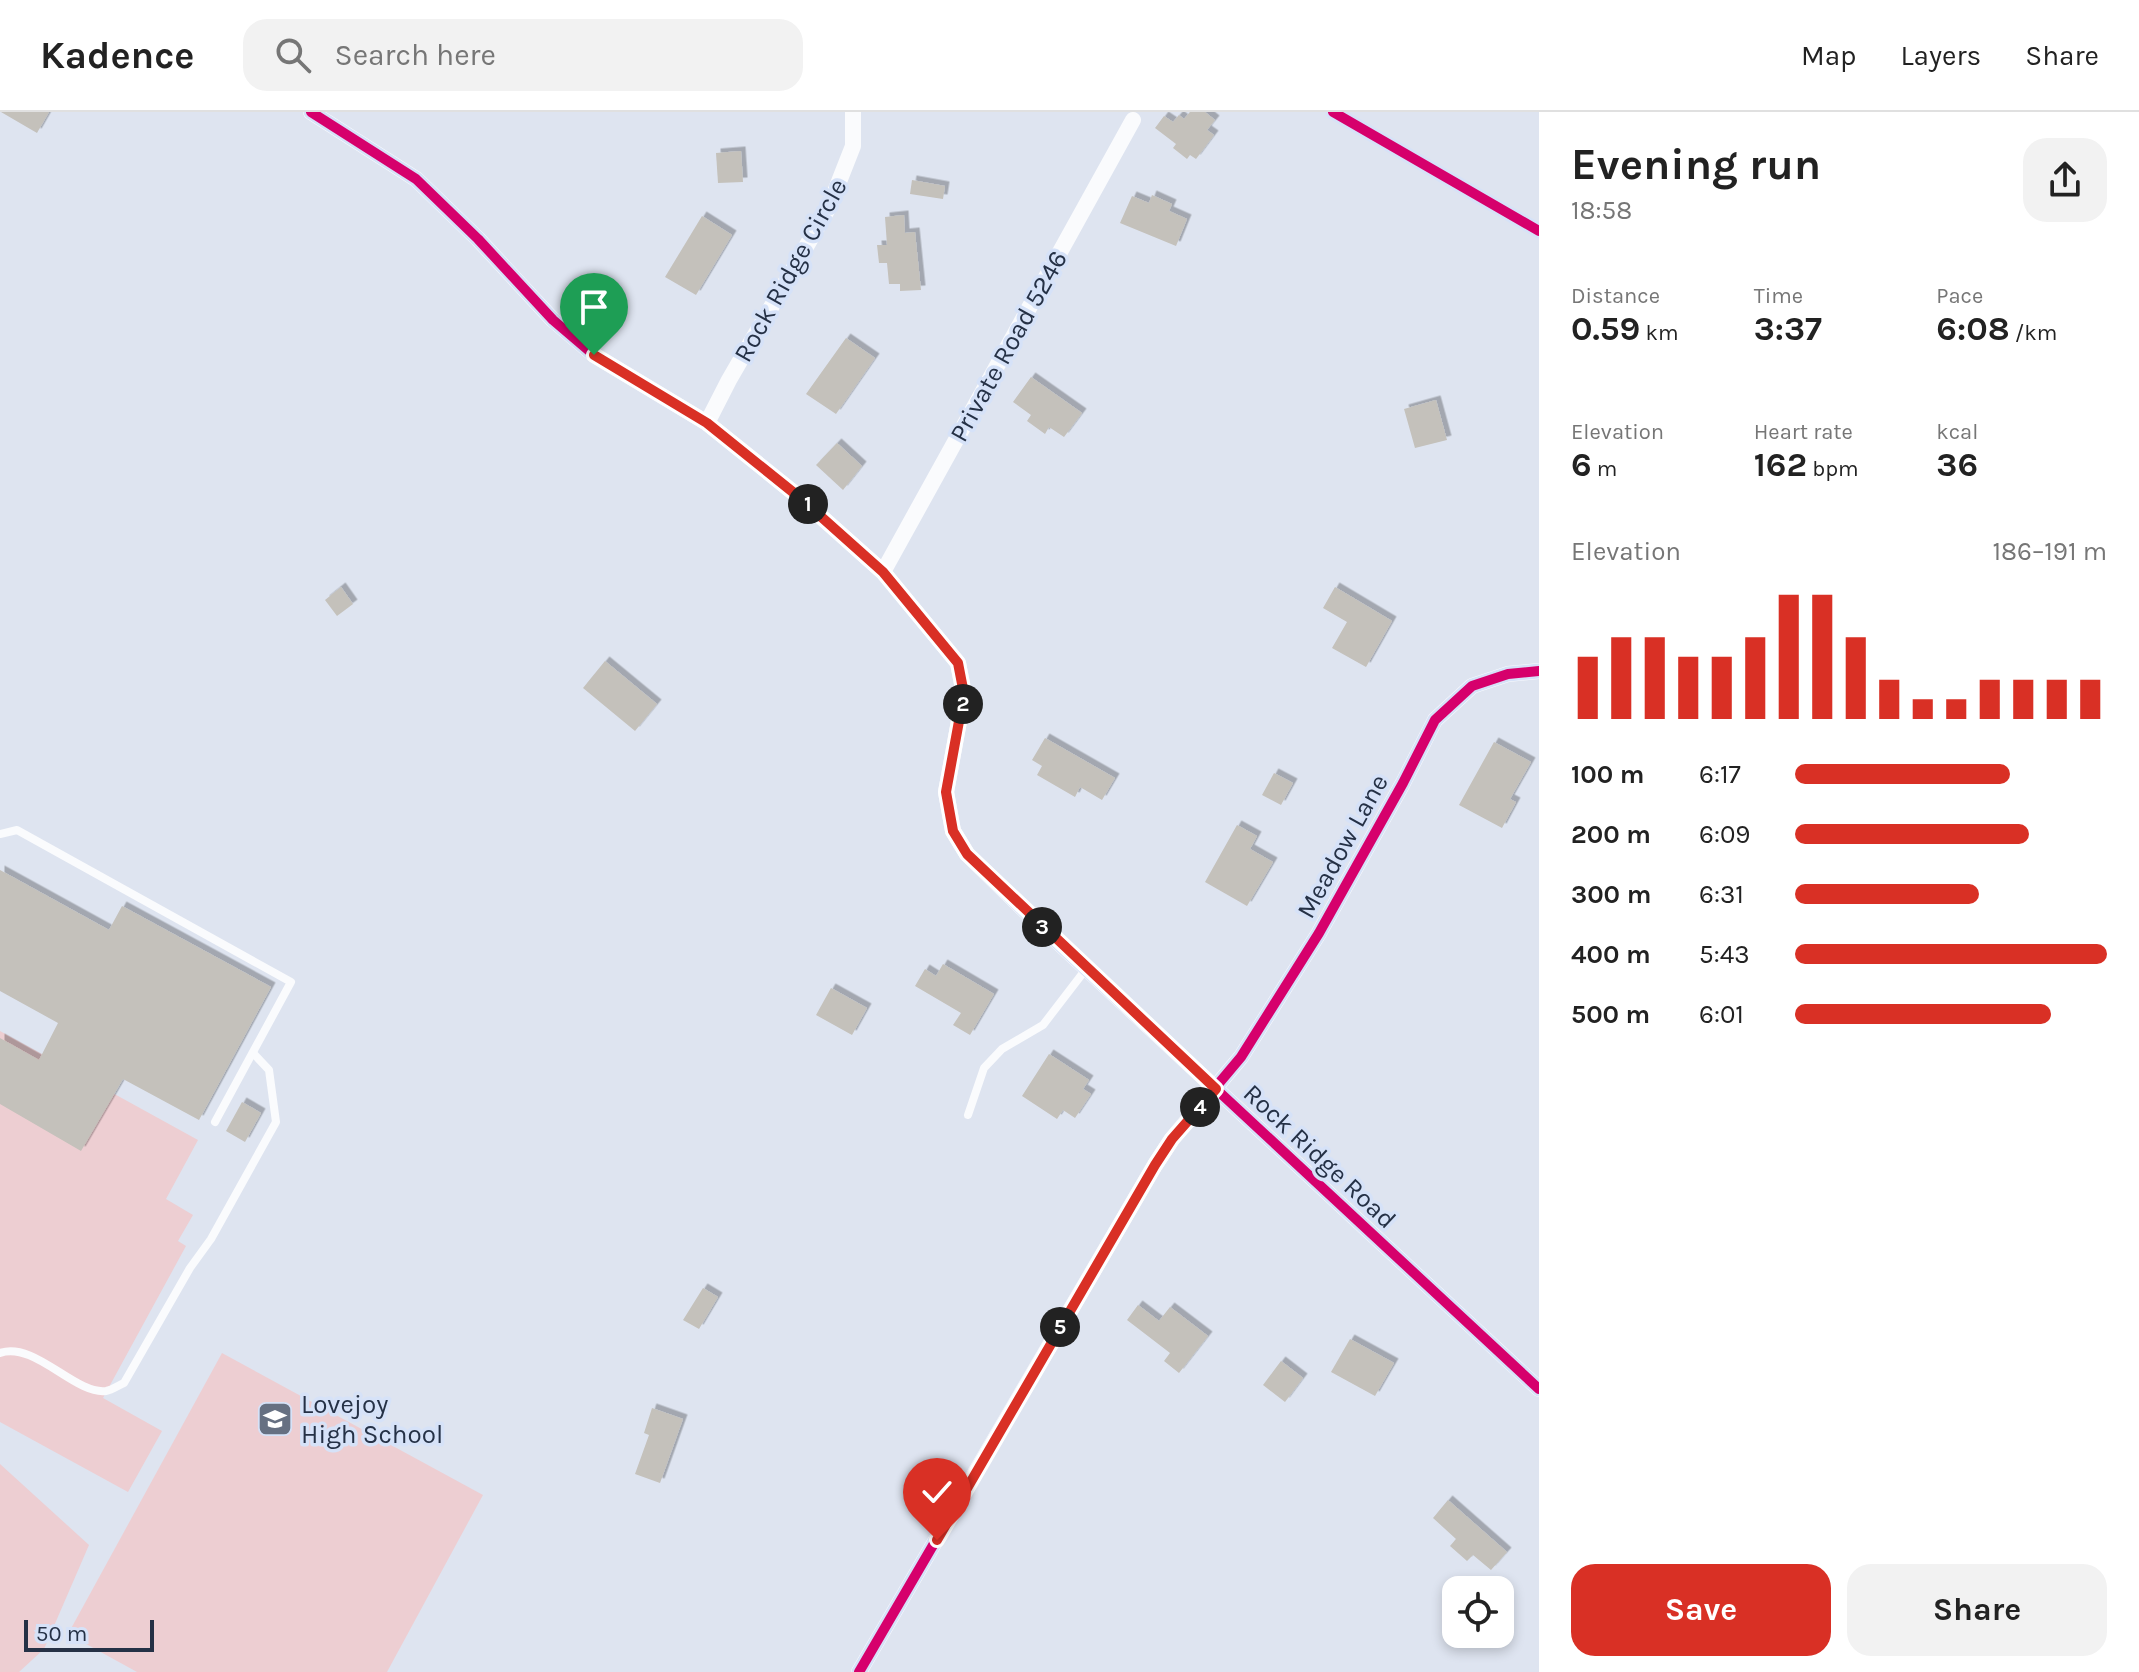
<!DOCTYPE html>
<html lang="en">
<head>
<meta charset="utf-8">
<style>
  :root { --surface:#fff; --page:#f2f2f2; --text:#222; --muted:#767676; --line:#e0e0e0; --accent:#d93025 }
  body { margin:0; font-family:Karla,sans-serif; background:var(--page); color:var(--text); height:100vh; display:flex; flex-direction:column; font-size:30px; white-space:nowrap }
  * { box-sizing:border-box; margin:0 }
  p { font-size:26px; color:var(--muted) }
  .icon { flex:none; width:44px; height:44px; fill:none; stroke:currentColor; stroke-width:2; stroke-linecap:round; stroke-linejoin:round }
  .map { position:relative; flex:1; overflow:hidden }
  .sheet { display:flex; flex-direction:column; background:var(--surface); width:600px }
  .sheet>* { flex:none }
  .controls { position:absolute; left:1442px; top:1464px; display:grid; gap:16px }
  .controls a { display:grid; place-items:center; width:72px; height:72px; border-radius:16px; background:var(--surface); box-shadow:0 4px 12px #0003; font-size:40px }
  .scale { position:absolute; left:24px; bottom:20px; width:130px; box-sizing:border-box; padding-left:8px; border:4px solid #253146; border-top:0; font-size:22px; line-height:28px; white-space:nowrap; color:#253146; -webkit-text-stroke:6px #d6e2f8; paint-order:stroke }
  .pin { position:absolute; display:grid; place-items:center; width:68px; height:68px; color:#fff; margin:-82px -34px; border-radius:50% 50% 50% 0; rotate:-45deg; box-shadow:0 0 8px #0007 }
  .pin .icon { rotate:45deg }
  .km { position:absolute; width:40px; height:40px; margin:-20px; border-radius:50%; background:#222; color:#fff; font-size:22px; line-height:40px; text-align:center }
  .round { display:grid; place-items:center; flex:none; width:84px; height:84px; border-radius:24px; background:var(--page) }
  .head { display:flex; align-items:center; justify-content:space-between; height:136px; padding:0 32px }
  h1 { font-size:44px; font-weight:700; line-height:60px }
  .stats { display:grid; grid-template-columns:repeat(3,1fr); gap:12px; height:136px; padding:8px 32px }
  .stats div { display:grid; align-content:center }
  .stats b { font-size:34px; font-weight:700 }
  .stats small { font-size:22px; font-weight:400 }
  .stats p { font-size:22px }
  .chart { height:224px; padding:16px 32px }
  .chart p { display:flex; justify-content:space-between }
  .chart svg { width:100%; height:144px; margin-top:8px; stroke:var(--accent); stroke-width:6 }
  .button { display:flex; gap:16px; margin-top:auto; padding:16px 32px }
  .button a { flex:1; height:92px; border-radius:24px; background:var(--accent); color:#fff; font-size:32px; font-weight:700; line-height:92px; text-align:center }
  .button a+a { background:var(--page); color:var(--text) }
  ul { padding:0 32px; list-style:none; font-size:26px }
  li { display:grid; grid-template-columns:128px 96px 1fr; align-items:center; height:60px }
  li i { height:20px; border-radius:10px; background:var(--accent) }
  header { display:flex; align-items:center; gap:48px; box-sizing:border-box; height:112px; padding:0 40px; background:var(--surface); border-bottom:2px solid var(--line) }
  header strong { font-size:38px }
  nav { display:flex; gap:44px; margin-inline-start:auto; font-size:28px }
  .search { width:560px; height:72px; background:var(--page); display:flex; align-items:center; gap:20px; box-sizing:border-box; padding:0 28px; border-radius:24px; color:var(--muted); font-size:30px }
  main { display:flex; flex:1; min-height:0 }
  .map>svg:first-child { display:block }
  .green { fill:#edced2 }
  .building { fill:#c4c1bb; filter:url(#shadow) }
  .lines { fill:none; stroke-linecap:round; stroke-linejoin:round }
  .service { stroke:#fafbfd; stroke-width:8 }
  .minor { stroke:#fafbfd; stroke-width:16 }
  .cycleway-casing { stroke:#d6e2f8; stroke-width:15 }
  .cycleway { stroke:#d6006c; stroke-width:10 }
  .route-casing { stroke:#fff; stroke-width:16 }
  .route { stroke:#d93025; stroke-width:10 }
  .labels { text-anchor:middle; stroke-width:7; stroke-linejoin:round; paint-order:stroke }
  .street-label { font-size:26px; fill:#253146; stroke:#d6e2f8 }
  .poi-label { font-size:26px; fill:#253146; stroke:#d6e2f8; text-anchor:start }
</style>
</head>
<body>
<header>
<strong>Kadence</strong>
<div class="search"><svg class="icon" aria-label="search" viewBox="0 0 24 24"><circle cx="10" cy="10" r="6"/><path d="M15 15l6 6"/></svg>Search here</div>
<nav><a>Map</a><a>Layers</a><a>Share</a></nav>
</header>
<main>
<div class="map">
<svg width="1539" height="1560" viewBox="0 0 1539 1560">
  <defs>
    <filter id="shadow"><feDropShadow dx="4.5" dy="-4.5" stdDeviation="0" flood-color="#0004"/></filter>
  </defs>
  <rect width="100%" height="100%" fill="#dee4f0"/>
  <g class="green">
    <polygon points="0,919 198,1028 166,1087 193,1103 178,1129 186,1134 103,1286 162,1319 128,1380 0,1310"/>
    <polygon points="222,1241 483,1383 387,1560 137,1560 68,1522"/>
    <polygon points="0,1352 89,1433 44,1537 19,1560 0,1560"/>
  </g>
  <g class="building">
    <polygon points="1,0 49,0 37,21"/>
    <polygon points="1190,0 1205,0 1215,8 1207,18 1214,23 1196,47 1190,43 1187,47 1173,36 1176,32 1155,16 1164,4 1173,10 1179,3 1184,7"/>
    <polygon points="741,39 743,70 718,71 716,41"/>
    <polygon points="912,68 945,74 943,87 910,82"/>
    <polygon points="1152,83 1172,92 1169,99 1187,107 1176,134 1120,111 1132,84 1149,91"/>
    <polygon points="904,103 905,121 915,120 921,178 900,179 900,172 889,172 887,151 879,151 877,133 887,133 885,105"/>
    <polygon points="702,104 732,123 696,183 665,165"/>
    <polygon points="846,226 875,246 836,302 806,282"/>
    <polygon points="1031,265 1082,301 1064,325 1049,315 1045,322 1027,309 1031,303 1013,290"/>
    <polygon points="1436,288 1447,328 1415,336 1404,297"/>
    <polygon points="837,331 862,354 843,378 816,353"/>
    <polygon points="341,475 353,492 337,504 325,488"/>
    <polygon points="1335,475 1392,509 1366,555 1332,536 1347,510 1323,496"/>
    <polygon points="605,549 657,592 635,619 583,576"/>
    <polygon points="1045,626 1115,666 1102,688 1080,675 1075,685 1037,663 1042,654 1032,648"/>
    <polygon points="1494,630 1531,650 1510,687 1516,690 1502,716 1459,693"/>
    <polygon points="1274,661 1293,671 1281,693 1262,683"/>
    <polygon points="1237,713 1257,724 1250,737 1273,750 1247,794 1205,770"/>
    <polygon points="0,758 109,818 122,794 271,875 199,1008 123,967 81,1039 0,992 0,926 39,948 58,911 0,879"/>
    <polygon points="943,852 994,882 970,923 953,913 961,901 915,874 925,857 936,864"/>
    <polygon points="831,876 867,896 852,923 816,903"/>
    <polygon points="1049,942 1089,968 1083,977 1091,982 1075,1006 1063,998 1057,1007 1022,984"/>
    <polygon points="242,990 261,1001 245,1030 226,1019"/>
    <polygon points="703,1176 718,1185 699,1217 683,1208"/>
    <polygon points="1138,1193 1159,1209 1170,1195 1208,1224 1179,1261 1164,1249 1170,1241 1127,1208"/>
    <polygon points="1350,1227 1394,1251 1375,1284 1331,1260"/>
    <polygon points="1281,1249 1303,1266 1285,1290 1263,1273"/>
    <polygon points="652,1296 683,1307 660,1371 635,1362 649,1323 644,1321"/>
    <polygon points="1448,1388 1507,1440 1491,1458 1473,1443 1467,1449 1450,1434 1456,1427 1433,1406"/>
  </g>
  <g class="lines">
    <g class="service">
      <polyline points="0,722 17,718 291,870 215,1010"/>
      <polyline points="968,1003 984,956 1002,937 1043,913 1086,857"/>
      <path d="M0 1241C35 1229 75 1283 106 1279 112 1278 119 1273 124 1271L190 1156 211 1127 276 1010 269 958 253 941"/>
    </g>
    <g class="minor">
      <polyline points="311,0 416,67 478,127 553,208 594,243 707,311 799,385 883,460 958,551 964,582 946,680 953,719 967,742 1047,820 1539,1277"/>
      <polyline points="707,311 729,268 829,95 853,34 853,0"/>
      <polyline points="883,460 1133,8"/>
      <polyline points="859,1560 1155,1053 1172,1027 1241,945 1319,821 1403,671 1435,608 1472,574 1508,562 1539,559"/>
    </g>
    <g class="cycleway-casing">
      <g id="cycleway">
        <polyline points="311,0 416,67 478,127 553,208 594,243 707,311 799,385 883,460 958,551 964,582 946,680 953,719 967,742 1047,820 1539,1277"/>
        <polyline points="1333,0 1539,119"/>
        <polyline points="859,1560 1155,1053 1172,1027 1241,945 1319,821 1403,671 1435,608 1472,574 1508,562 1539,559"/>
      </g>
    </g>
    <use href="#cycleway" class="cycleway"/>
  </g>
  <g class="lines">
    <g class="route-casing">
      <polyline id="route" points="594,243 707,311 799,385 883,460 958,551 964,582 946,680 953,719 967,742 1216,977 1172,1027 1155,1053 937,1428"/>
    </g>
    <use href="#route" class="route"/>
  </g>
  <defs>
    <g id="school-square" transform="scale(1.8)"><rect x="-9" y="-9" width="18" height="18" rx="4" fill="#667082" stroke="#d6e2f8"/><path d="M0-5L7-2L0 1L-7-2ZM-4 1L0 2.5L4 1V4Q0 6-4 4Z" fill="#fff"/></g>
  </defs>
  <g fill-rule="evenodd">
    <use href="#school-square" x="275" y="1307"/>
  </g>
  <g class="labels">
    <g class="street-label">
      <text transform="translate(790 158) rotate(-61)" y="9">Rock Ridge Circle</text>
      <text transform="translate(1008 234) rotate(-61)" y="9">Private Road 5246</text>
      <text transform="translate(1342 734) rotate(-61)" y="9">Meadow Lane</text>
      <text transform="translate(1320 1044) rotate(43)" y="9">Rock Ridge Road</text>
    </g>
    <g class="poi-label">
      <text x="301" y="1301">Lovejoy<tspan x="301" dy="30">High School</tspan></text>
    </g>
  </g>
</svg>
<div class="controls">
<a><svg class="icon" aria-label="locate" viewBox="0 0 24 24"><circle cx="12" cy="12" r="6"/><path d="M12 2v4M12 18v4M2 12h4M18 12h4"/></svg></a>
</div>
<div class="scale">50 m</div>
<div class="pin" style="left:594px;top:243px;background:#1e9e55"><svg class="icon" aria-label="arrive" viewBox="0 0 24 24"><path d="M6 21V4h12l-3 4 3 4H6"/></svg></div>
<div class="pin" style="left:937px;top:1428px;background:#d93025"><svg class="icon" aria-label="check" viewBox="0 0 24 24"><path d="M5 12l5 5 9-10"/></svg></div>
<b class="km" style="left:808px;top:392px">1</b>
<b class="km" style="left:963px;top:592px">2</b>
<b class="km" style="left:1042px;top:815px">3</b>
<b class="km" style="left:1200px;top:995px">4</b>
<b class="km" style="left:1060px;top:1215px">5</b>
</div>
<section class="sheet">
<div class="head"><div><h1>Evening run</h1><p>18:58</p></div><a class="round"><svg class="icon" aria-label="share" viewBox="0 0 24 24"><path d="M12 15V3M7 8l5-5 5 5M5 13v7h14v-7"/></svg></a></div>
<div class="stats">
<div><p>Distance</p><b>0.59<small> km</small></b></div>
<div><p>Time</p><b>3:37</b></div>
<div><p>Pace</p><b>6:08<small> /km</small></b></div>
</div>
<div class="stats">
<div><p>Elevation</p><b>6<small> m</small></b></div>
<div><p>Heart rate</p><b>162<small> bpm</small></b></div>
<div><p>kcal</p><b>36</b></div>
</div>
<div class="chart"><p><span>Elevation</span>186–191 m</p>
<svg viewBox="0 0 160 44" preserveAspectRatio="none"><path d="M5 44V25M15 44V19M25 44V19M35 44V25M45 44V25M55 44V19M65 44V6M75 44V6M85 44V19M95 44V32M105 44V38M115 44V38M125 44V32M135 44V32M145 44V32M155 44V32"/></svg>
</div>
<ul>
<li><b>100 m</b>6:17<i style="width:69%"></i></li>
<li><b>200 m</b>6:09<i style="width:75%"></i></li>
<li><b>300 m</b>6:31<i style="width:59%"></i></li>
<li><b>400 m</b>5:43<i style="width:100%"></i></li>
<li><b>500 m</b>6:01<i style="width:82%"></i></li>
</ul>
<div class="button"><a>Save</a><a>Share</a></div>
</section>
</main>
</body>
</html>
